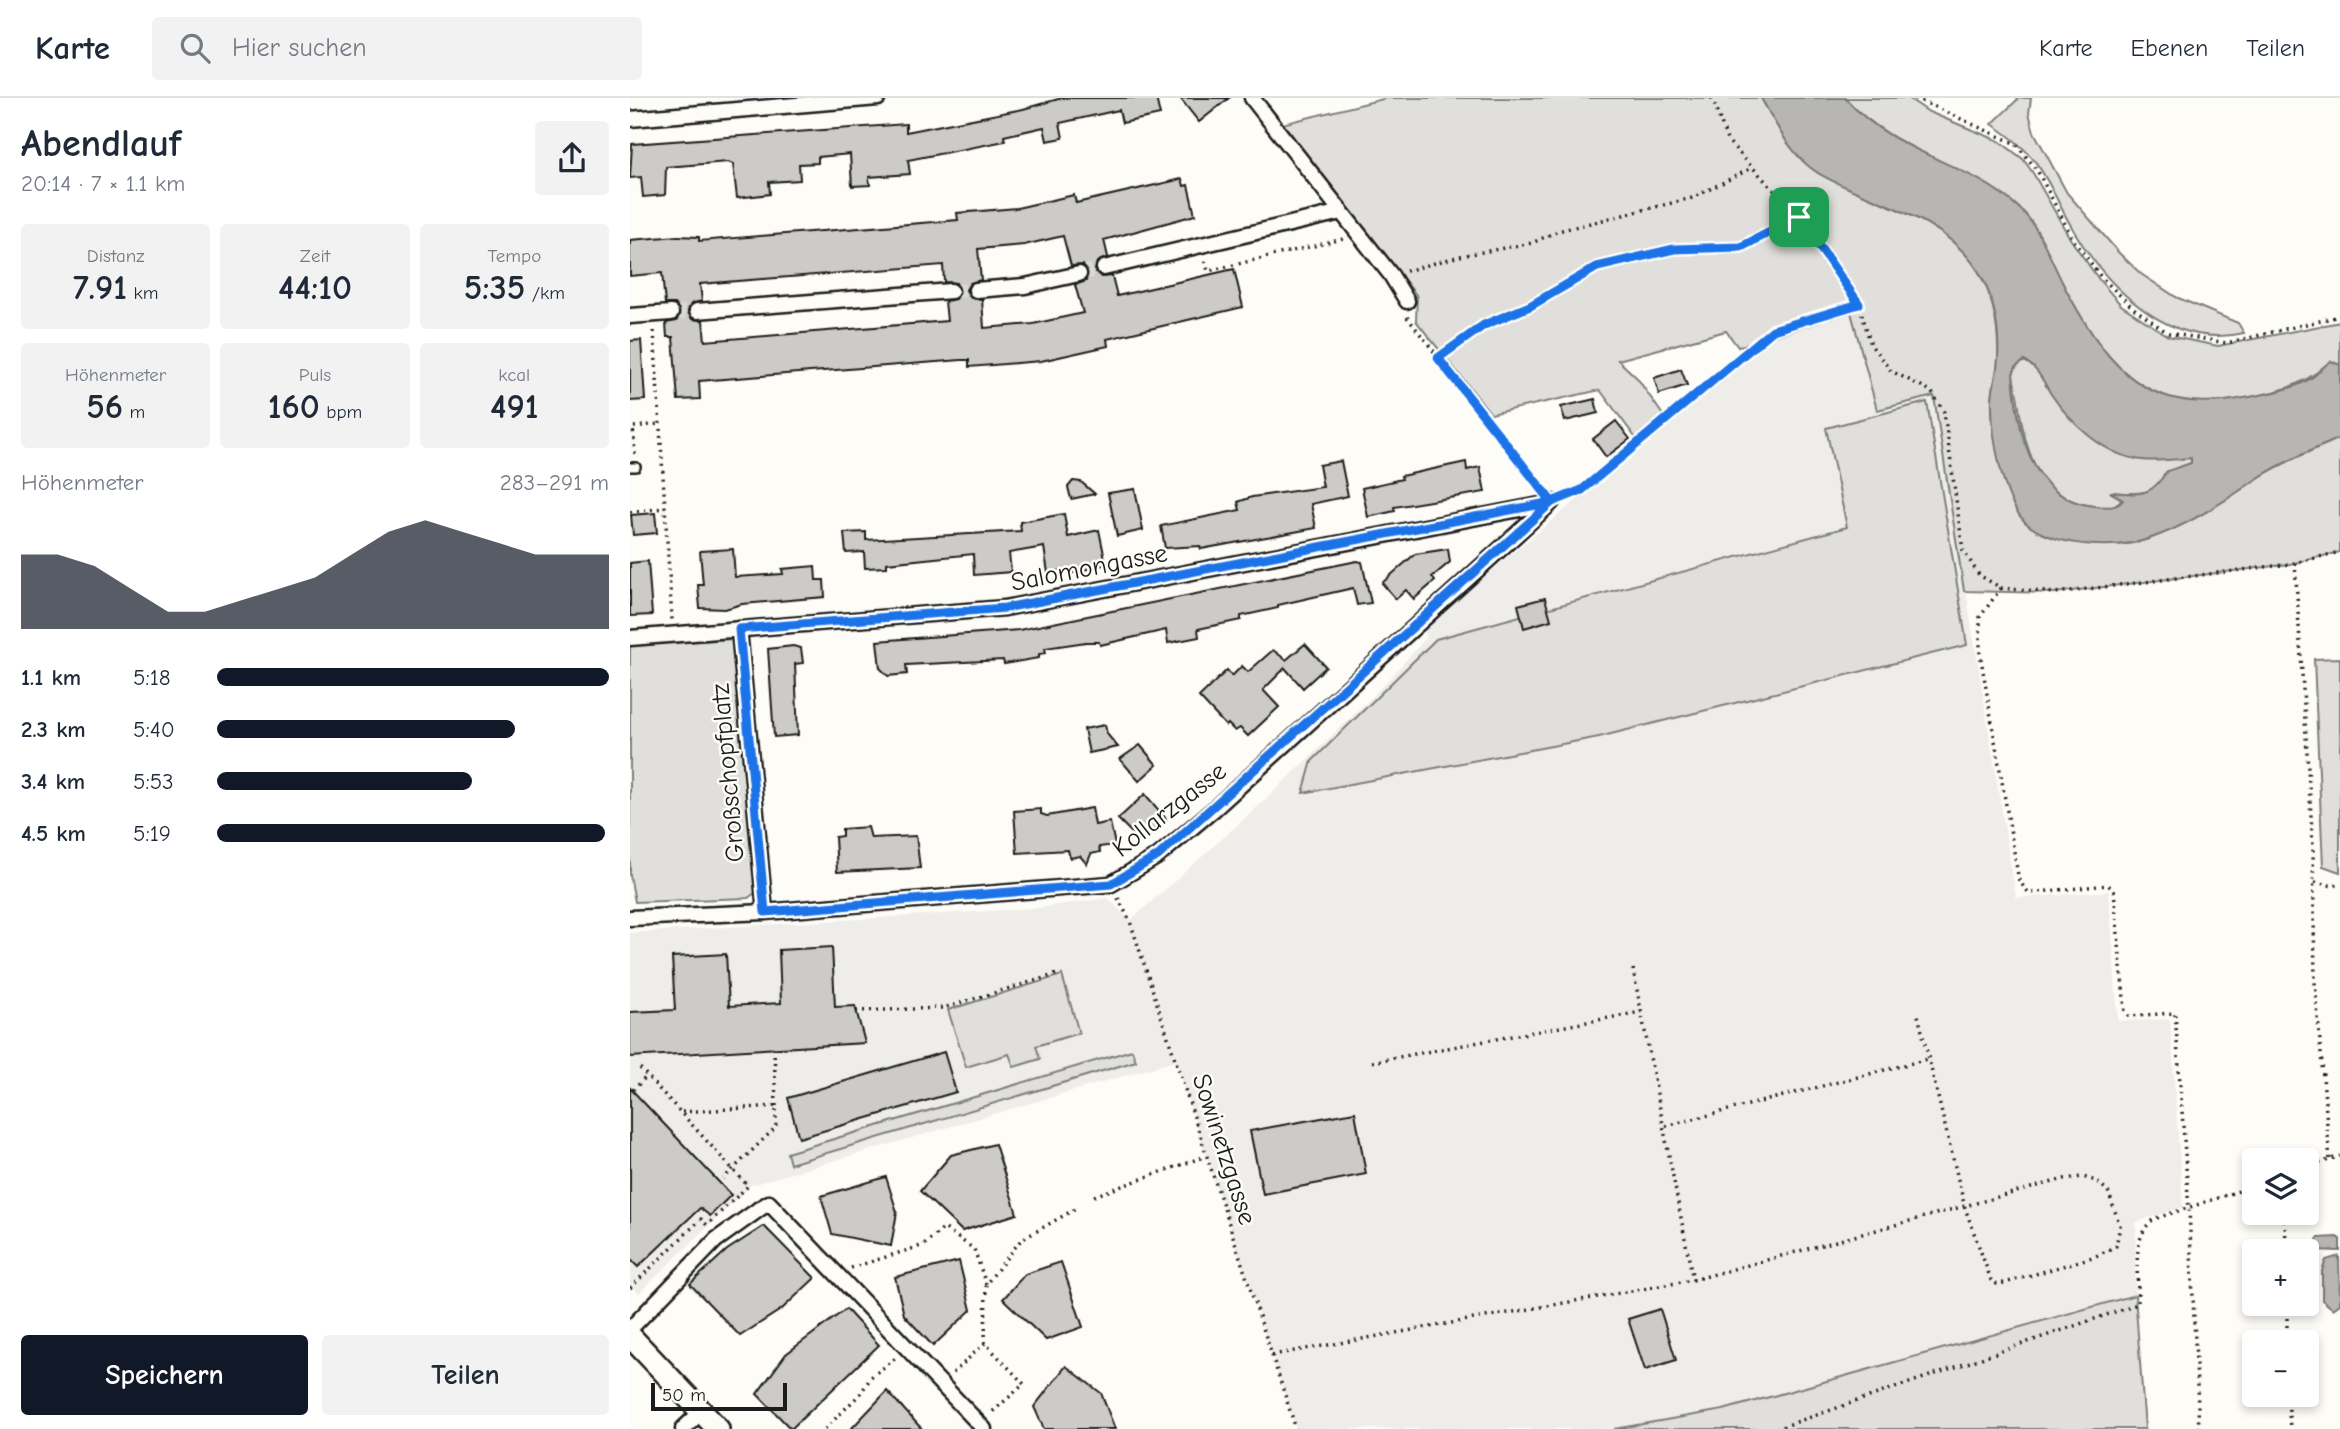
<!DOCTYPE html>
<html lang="de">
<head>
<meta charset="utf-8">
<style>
  :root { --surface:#fff; --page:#f2f2f3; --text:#1f2937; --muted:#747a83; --line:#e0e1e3; --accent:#111827 }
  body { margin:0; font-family:"Comic Neue",sans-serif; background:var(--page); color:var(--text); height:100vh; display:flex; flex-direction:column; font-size:26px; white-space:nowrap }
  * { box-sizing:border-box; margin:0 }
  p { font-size:23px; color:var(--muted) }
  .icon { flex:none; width:38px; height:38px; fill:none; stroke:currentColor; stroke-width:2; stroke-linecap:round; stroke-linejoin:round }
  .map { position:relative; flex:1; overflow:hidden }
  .side { display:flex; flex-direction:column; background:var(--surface); width:630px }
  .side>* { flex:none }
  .controls { position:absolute; left:1612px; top:1050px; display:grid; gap:14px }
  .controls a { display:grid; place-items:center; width:77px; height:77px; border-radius:7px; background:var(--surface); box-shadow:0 4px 10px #0003; font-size:35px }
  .scale { position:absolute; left:21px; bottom:18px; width:136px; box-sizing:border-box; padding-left:7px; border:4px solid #1c1c1c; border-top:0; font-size:19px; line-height:24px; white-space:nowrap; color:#1c1c1c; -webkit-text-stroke:5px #fdfcf7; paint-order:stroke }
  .pin { position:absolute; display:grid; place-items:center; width:60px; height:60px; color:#fff; margin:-30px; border-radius:14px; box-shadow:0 4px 10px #0006 }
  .round { display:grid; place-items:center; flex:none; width:74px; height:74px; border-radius:7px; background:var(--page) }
  .summary { display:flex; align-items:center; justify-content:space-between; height:119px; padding:0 21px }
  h1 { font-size:38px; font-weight:800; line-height:52px }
  .figures { display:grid; grid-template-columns:repeat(3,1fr); gap:10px; height:119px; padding:7px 21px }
  .figures div { display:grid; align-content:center; border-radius:7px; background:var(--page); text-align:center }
  .figures b { font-size:35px; font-weight:800 }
  .figures small { font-size:19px; font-weight:400 }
  .figures p { font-size:19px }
  .chart { height:196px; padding:14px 21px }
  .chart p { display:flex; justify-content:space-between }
  .chart svg { width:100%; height:126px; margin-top:7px; fill:var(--accent); opacity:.7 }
  .primary-button { display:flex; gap:14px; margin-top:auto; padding:14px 21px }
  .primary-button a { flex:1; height:80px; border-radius:7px; background:var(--accent); color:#fff; font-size:28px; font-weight:800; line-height:80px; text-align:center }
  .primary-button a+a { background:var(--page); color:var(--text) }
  ul { padding:0 21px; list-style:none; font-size:23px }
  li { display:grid; grid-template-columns:112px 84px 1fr; align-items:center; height:52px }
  li i { height:18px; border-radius:9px; background:var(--accent) }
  header { display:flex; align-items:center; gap:42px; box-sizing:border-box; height:98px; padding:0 35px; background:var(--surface); border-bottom:2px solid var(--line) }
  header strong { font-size:33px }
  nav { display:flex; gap:38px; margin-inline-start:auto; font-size:24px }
  .search { width:490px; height:63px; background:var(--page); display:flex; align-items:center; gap:18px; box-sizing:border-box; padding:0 24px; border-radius:7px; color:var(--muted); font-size:26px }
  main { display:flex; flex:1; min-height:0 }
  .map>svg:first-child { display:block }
  .built { fill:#eeede9 }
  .green { fill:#e0dfdb; stroke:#7e7e7c; stroke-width:2 }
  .water { fill:#b7b6b2; stroke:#797876; stroke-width:2; fill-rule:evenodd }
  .building { fill:#cccbc8; stroke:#1c1c1c; stroke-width:2; fill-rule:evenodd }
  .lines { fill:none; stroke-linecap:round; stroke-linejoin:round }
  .street-tunnel { stroke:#dbdad6; stroke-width:14; stroke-dasharray:14 7; stroke-linecap:butt }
  .lane-casing { stroke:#1c1c1c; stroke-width:12 }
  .street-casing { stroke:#1c1c1c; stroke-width:19 }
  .secondary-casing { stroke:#1c1c1c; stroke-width:26 }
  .path { stroke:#1c1c1c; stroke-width:3.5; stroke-dasharray:2 5; stroke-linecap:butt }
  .lane { stroke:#fdfcf7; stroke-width:7 }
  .street { stroke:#fdfcf7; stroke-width:14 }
  .secondary { stroke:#fdfcf7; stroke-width:21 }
  .route-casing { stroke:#fff; stroke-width:14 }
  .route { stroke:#1a73e8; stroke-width:9 }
  .labels { text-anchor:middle; stroke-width:5; stroke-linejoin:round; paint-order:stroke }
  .street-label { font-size:26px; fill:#1c1c1c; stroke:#fdfcf7 }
</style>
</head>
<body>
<header>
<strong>Karte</strong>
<div class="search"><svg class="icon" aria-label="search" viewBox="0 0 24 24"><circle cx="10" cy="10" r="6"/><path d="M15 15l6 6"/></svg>Hier suchen</div>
<nav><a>Karte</a><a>Ebenen</a><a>Teilen</a></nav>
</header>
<main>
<section class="side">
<div class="summary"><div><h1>Abendlauf</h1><p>20:14 · 7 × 1.1 km</p></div><a class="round"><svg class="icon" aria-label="share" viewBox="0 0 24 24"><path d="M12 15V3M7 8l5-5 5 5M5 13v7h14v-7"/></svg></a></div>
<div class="figures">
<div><p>Distanz</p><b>7.91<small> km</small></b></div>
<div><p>Zeit</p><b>44:10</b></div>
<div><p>Tempo</p><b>5:35<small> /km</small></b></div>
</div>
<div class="figures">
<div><p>Höhenmeter</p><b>56<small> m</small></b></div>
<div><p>Puls</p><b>160<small> bpm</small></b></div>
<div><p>kcal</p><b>491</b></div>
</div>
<div class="chart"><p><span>Höhenmeter</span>283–291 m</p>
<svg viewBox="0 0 160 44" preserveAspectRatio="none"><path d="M0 44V18L10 18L20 22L30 30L40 38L50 38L60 34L70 30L80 26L90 18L100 10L110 6L120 10L130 14L140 18L150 18L160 18V44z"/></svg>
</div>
<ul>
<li><b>1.1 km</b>5:18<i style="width:100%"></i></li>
<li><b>2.3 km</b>5:40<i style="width:76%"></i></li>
<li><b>3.4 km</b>5:53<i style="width:65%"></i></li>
<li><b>4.5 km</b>5:19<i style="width:99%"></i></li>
</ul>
<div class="primary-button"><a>Speichern</a><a>Teilen</a></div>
</section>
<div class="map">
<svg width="1710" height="1331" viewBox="0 0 1710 1331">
  <rect width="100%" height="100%" fill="#fdfcf7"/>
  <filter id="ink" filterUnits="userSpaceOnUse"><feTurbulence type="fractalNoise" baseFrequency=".0143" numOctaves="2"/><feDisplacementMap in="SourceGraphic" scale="14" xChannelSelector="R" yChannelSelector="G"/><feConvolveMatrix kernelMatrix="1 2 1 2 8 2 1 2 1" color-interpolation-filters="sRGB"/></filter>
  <g filter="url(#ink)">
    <polygon class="built" points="1221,214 1247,312 1304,297 1386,800 1479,793 1488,923 1540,921 1553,1109 1506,1124 1505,1197 1093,1312 984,1331 666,1331 545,963 121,1087 9,1195 0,1186 0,835 407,810 478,800 500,823 633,704 744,597 797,539 792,530 1146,237"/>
    <g class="green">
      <path d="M757 0H1131C1146 26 1161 58 1188 75 1239 105 1304 114 1342 164 1362 190 1369 227 1368 259 1368 273 1363 287 1362 301 1361 333 1373 410 1401 429 1416 439 1440 443 1457 445 1481 448 1501 448 1524 439 1560 426 1594 404 1625 382 1651 365 1682 353 1710 340V454L1660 466 1425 495 1334 493 1304 298 1247 312 1221 214 1108 249 1096 233 988 262 1007 280 1035 320 1008 343 970 292 861 316 786 223 787 198 652 26Z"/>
      <path d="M1215 0H1278L1299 14 1369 43 1393 61 1403 75 1441 142 1470 183 1491 207 1538 238 1588 248 1710 224V267L1697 266C1672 290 1639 296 1605 302 1502 318 1465 248 1423 167 1414 148 1405 123 1388 109 1335 64 1262 54 1215 0Z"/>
      <path d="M1389 0H1401L1399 15 1404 34 1437 95 1489 155 1511 176 1546 199 1608 225 1614 235C1538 253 1474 187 1440 126 1427 104 1419 80 1403 61 1391 46 1377 36 1362 26Z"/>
      <path d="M1394 263C1406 268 1415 284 1423 295 1470 354 1485 363 1562 360L1561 365 1534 376C1527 400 1500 395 1480 394L1493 401 1483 409C1412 410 1397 364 1388 303 1387 294 1384 286 1383 276L1386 269Z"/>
      <polygon points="1297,304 1337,547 969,639 673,695 682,663 806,541 1217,429 1196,330"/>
      <polygon points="104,541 129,783 125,795 118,800 5,804 0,777 0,547"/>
      <polygon points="1710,560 1710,774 1693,768 1684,561"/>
      <polygon points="432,877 449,935 406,948 410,961 384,969 379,956 336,969 318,912"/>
      <polygon points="502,952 506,963 160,1066 157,1055"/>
      <polygon points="1505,1197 1515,1331 984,1331 1093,1312"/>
    </g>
    <g class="water">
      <path d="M1131 0H1215C1266 58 1337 62 1389 110 1413 132 1423 170 1439 197 1481 274 1521 318 1614 300 1635 296 1657 293 1676 283 1686 279 1692 269 1701 263L1710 267V340C1682 352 1650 365 1625 382 1594 404 1560 426 1524 439 1490 452 1432 450 1401 429 1372 409 1361 334 1362 301 1363 287 1368 273 1368 259 1370 227 1362 189 1342 164 1304 114 1239 105 1188 75 1161 58 1146 26 1131 0ZM1394 263C1407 268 1414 285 1421 296 1441 326 1475 358 1512 362 1528 364 1545 361 1561 360V365L1537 373C1520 400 1511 396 1480 394L1493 402C1487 411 1475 409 1464 408 1399 402 1387 329 1383 276L1386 269Z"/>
      <polygon points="1707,1139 1710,1141 1710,1153 1683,1152 1688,1140"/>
      <polygon points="1709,1158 1710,1206 1703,1211 1692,1202 1692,1173 1696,1162"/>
    </g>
    <g class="building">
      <polygon points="432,0 526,0 530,17 492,25 489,12 430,25 433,40 417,43 414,29 374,38 375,43 278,62 280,76 239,79 240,87 222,88 220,56 188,59 188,65 169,66 170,82 139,84 140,96 107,100 103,66 98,64 36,69 35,97 13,99 11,79 0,80 2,46 276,26 276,34 393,11"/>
      <polygon points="550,0 599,0 569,24"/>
      <path d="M552 81 554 88 558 87 565 117 474 142 478 159 467 164 465 173 471 179 482 178 487 198 604 171 613 209 477 241 478 248 411 263 339 269V262H331L69 283 70 301 48 302 43 239H37L36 225 47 223 49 210 45 206H35L32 175 0 178V142L48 138 69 139V143L328 122 327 115 387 110 444 97 446 105ZM433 138 441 168 453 167 458 173 456 183 445 187 453 215 403 226 354 230 352 201 341 200 336 192 340 185 351 182 348 151 394 147ZM313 167 314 184 326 185 331 193 326 201 315 203 317 223 75 243 73 222 62 221 58 214 61 206 72 203 70 186Z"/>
      <polygon points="11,242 15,302 0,303 0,243"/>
      <polygon points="1051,271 1057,287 1029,296 1024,280"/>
      <polygon points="965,301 968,315 935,323 931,309"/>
      <polygon points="986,323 1000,341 976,359 963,341"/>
      <polygon points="711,363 718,398 681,406 686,430 571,451 570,448 535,450 531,428 610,412 608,404 622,399 693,389 689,367"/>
      <polygon points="836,364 837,372 850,369 855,394 764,409 765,413 738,419 732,390 772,381 771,378"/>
      <polygon points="443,383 451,384 465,396 441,401 438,389"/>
      <polygon points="505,391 513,432 487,438 478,395"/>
      <polygon points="25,415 27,435 3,437 1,417"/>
      <polygon points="434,416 438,439 469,432 476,466 440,476 439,471 418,475 414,449 379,455 381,474 344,477 343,456 257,465 257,469 235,470 234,454 216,455 214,435 236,434 236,442 391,433 390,424"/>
      <polygon points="103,451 105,479 153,476 152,471 185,468 186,482 194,482 195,499 112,506 95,511 70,510 68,487 73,487 70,453"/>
      <polygon points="818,451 820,464 802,479 805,483 784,501 776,492 766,501 752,485 785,456"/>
      <polygon points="18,463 22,517 0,518 0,465"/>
      <polygon points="727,463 732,464 741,505 727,507 723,490 648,507 648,510 611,518 611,522 568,531 569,539 538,545 536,532 470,547 469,544 456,544 415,550 416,555 409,556 409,560 374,566 373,562 276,567 277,576 258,578 250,570 247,543 389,532"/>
      <polygon points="915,500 921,522 894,530 888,507"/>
      <polygon points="675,546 696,569 673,590 655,570 633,592 649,609 618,638 610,630 605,633 598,626 596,628 569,599 597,572 602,578 612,568 618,574 643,552 656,562"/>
      <polygon points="163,548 171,550 173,565 165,566 168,637 144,639 138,551"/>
      <polygon points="475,627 477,636 488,649 459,655 454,631"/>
      <polygon points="510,647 527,667 509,683 490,661"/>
      <polygon points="515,696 536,721 515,741 509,734 505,738 488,721"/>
      <polygon points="462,710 465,727 480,724 485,747 469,749 470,754 461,756 457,766 450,758 440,760 438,752 387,755 384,713 411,711 411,716 417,718"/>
      <polygon points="238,729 241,740 286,738 290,770 207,774 205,739 212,738 212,731"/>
      <polygon points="202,849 205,909 225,908 235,945 0,959 0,914 45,912 42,859 96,856 99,908 151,905 149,852"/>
      <polygon points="314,954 326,994 169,1040 158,1000"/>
      <polygon points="0,990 101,1097 80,1118 70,1110 8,1169 0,1161"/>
      <polygon points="725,1014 736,1076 633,1096 620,1033"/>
      <polygon points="365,1046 387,1116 332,1133 290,1093 321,1057"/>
      <polygon points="256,1079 267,1114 261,1148 202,1136 191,1098"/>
      <polygon points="134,1128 185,1180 152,1211 110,1238 60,1186 97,1152"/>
      <polygon points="329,1163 341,1212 303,1248 274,1217 265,1179"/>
      <polygon points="431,1164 453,1229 416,1242 373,1201 395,1176"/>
      <polygon points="216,1211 249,1247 161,1331 127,1296 156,1256"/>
      <polygon points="1030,1211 1046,1262 1015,1272 998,1221"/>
      <polygon points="436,1268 471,1295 485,1331 414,1331 404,1309"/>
      <polygon points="257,1293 292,1331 221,1331"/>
    </g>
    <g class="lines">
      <g class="street-tunnel">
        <polyline points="449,176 474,170"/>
        <polyline points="321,193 346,192"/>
        <polyline points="41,215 67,213"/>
      </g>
      <g class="lane-casing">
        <polyline id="lane" points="0,369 6,369"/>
      </g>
      <g class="street-casing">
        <g id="street">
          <polyline points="622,0 761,177 777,203"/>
          <polyline points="0,21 248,0"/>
          <polyline points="474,170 711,114"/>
          <polyline points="346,192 395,188 449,176"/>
          <polyline points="67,213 321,193"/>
          <polyline points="0,218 41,215"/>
          <polyline points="109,531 135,814"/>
          <polyline points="0,540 375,510 920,405"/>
          <polyline points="0,820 135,814 481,786 528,758 583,712 922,404"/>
          <polyline points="129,1111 139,1105 354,1331"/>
          <polyline points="0,1231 86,1142 128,1112"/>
          <polyline points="53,1331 71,1314"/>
        </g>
      </g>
      <g class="secondary-casing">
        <polyline id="secondary" points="0,1238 88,1331"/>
      </g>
      <g class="path">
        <polyline points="1082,0 1097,42 1169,119 1229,206 1241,247 1261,273 1301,293 1314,314 1333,452 1349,477 1371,490 1425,495 1660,466 1710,454"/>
        <polyline points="1285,0 1386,46 1407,72 1443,141 1471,179 1502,209 1538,235 1597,245 1710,218"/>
        <polyline points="575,163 578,173 713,141"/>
        <polyline points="776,173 830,158 902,145 928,133 1062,100 1122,70"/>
        <polyline points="777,219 912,392"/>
        <polyline points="24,233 42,522"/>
        <polyline points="808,260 854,227 899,207 967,169 1044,151 1111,149 1169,119"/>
        <polyline points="5,356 3,329 30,326"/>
        <polyline points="937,398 952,392 1143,232 1229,206"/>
        <polyline points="0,414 35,410"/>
        <polyline points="1665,465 1683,749 1685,884 1700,1062"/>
        <polyline points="1371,490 1350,519 1350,555 1389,783 1399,795 1478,787 1484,792 1495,912 1499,918 1545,915 1559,1111 1569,1331"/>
        <polyline points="1685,784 1703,788 1710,786"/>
        <polyline points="488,800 500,823 666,1331"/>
        <polyline points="1003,871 1063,1182"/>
        <polyline points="226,913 313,910 431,875"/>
        <polyline points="144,950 146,1008"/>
        <polyline points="742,964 1011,914"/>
        <polyline points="3,992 17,978"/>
        <polyline points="52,1014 146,1008 146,1029 93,1081"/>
        <polyline points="1036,1028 1298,961"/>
        <polyline points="1676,1070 1710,1058"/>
        <polyline points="464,1098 576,1058"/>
        <polyline points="1655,1115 1656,1153"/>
        <polyline points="221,1170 294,1147 314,1130 344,1151 356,1186"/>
        <polyline points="0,1190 71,1121 77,1127 118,1088 9,969"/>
        <polyline points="1657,1206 1657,1244"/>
        <polyline points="355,1245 356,1186 391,1142 445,1111"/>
        <polyline points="642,1257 1063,1182 1434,1081 1453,1079 1466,1083 1478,1093 1490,1128 1486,1148 1466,1158 1375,1185 1367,1186 1361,1182 1335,1110 1287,913"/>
        <polyline points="323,1275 355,1245 394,1286 360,1316"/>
        <polyline points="1658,1297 1660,1331"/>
        <polyline points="195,1331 231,1295 241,1279 267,1259"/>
        <path d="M1146 1331 1508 1206C1509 1179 1500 1138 1524 1121L1624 1088"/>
      </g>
      <use href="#lane" class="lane"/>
      <use href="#street" class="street"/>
      <use href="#secondary" class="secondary"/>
    </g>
  </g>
  <g class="lines" filter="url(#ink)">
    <g class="route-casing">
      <polyline id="route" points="1169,119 1229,206 1143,232 952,392 922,404 375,510 109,531 135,814 481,786 528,758 922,404 808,260 854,227 900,208 967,169 1044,151 1111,149 1169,119"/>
    </g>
    <use href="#route" class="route"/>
  </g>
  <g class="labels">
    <g class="street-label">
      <text transform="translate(459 469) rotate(-11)" y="9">Salomongasse</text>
      <text transform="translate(97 675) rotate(-95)" y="9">Großschopfplatz</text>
      <text transform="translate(539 711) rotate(-38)" y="9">Kollarzgasse</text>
      <text transform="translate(595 1051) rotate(72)" y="9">Sowinetzgasse</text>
    </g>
  </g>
</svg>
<div class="controls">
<a><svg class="icon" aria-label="layers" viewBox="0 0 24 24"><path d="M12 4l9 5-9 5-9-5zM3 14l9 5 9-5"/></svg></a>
<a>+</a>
<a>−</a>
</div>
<div class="scale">50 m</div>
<div class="pin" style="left:1169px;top:119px;background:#1e9e55"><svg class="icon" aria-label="arrive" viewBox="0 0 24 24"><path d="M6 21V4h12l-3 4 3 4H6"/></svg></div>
</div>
</main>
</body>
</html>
